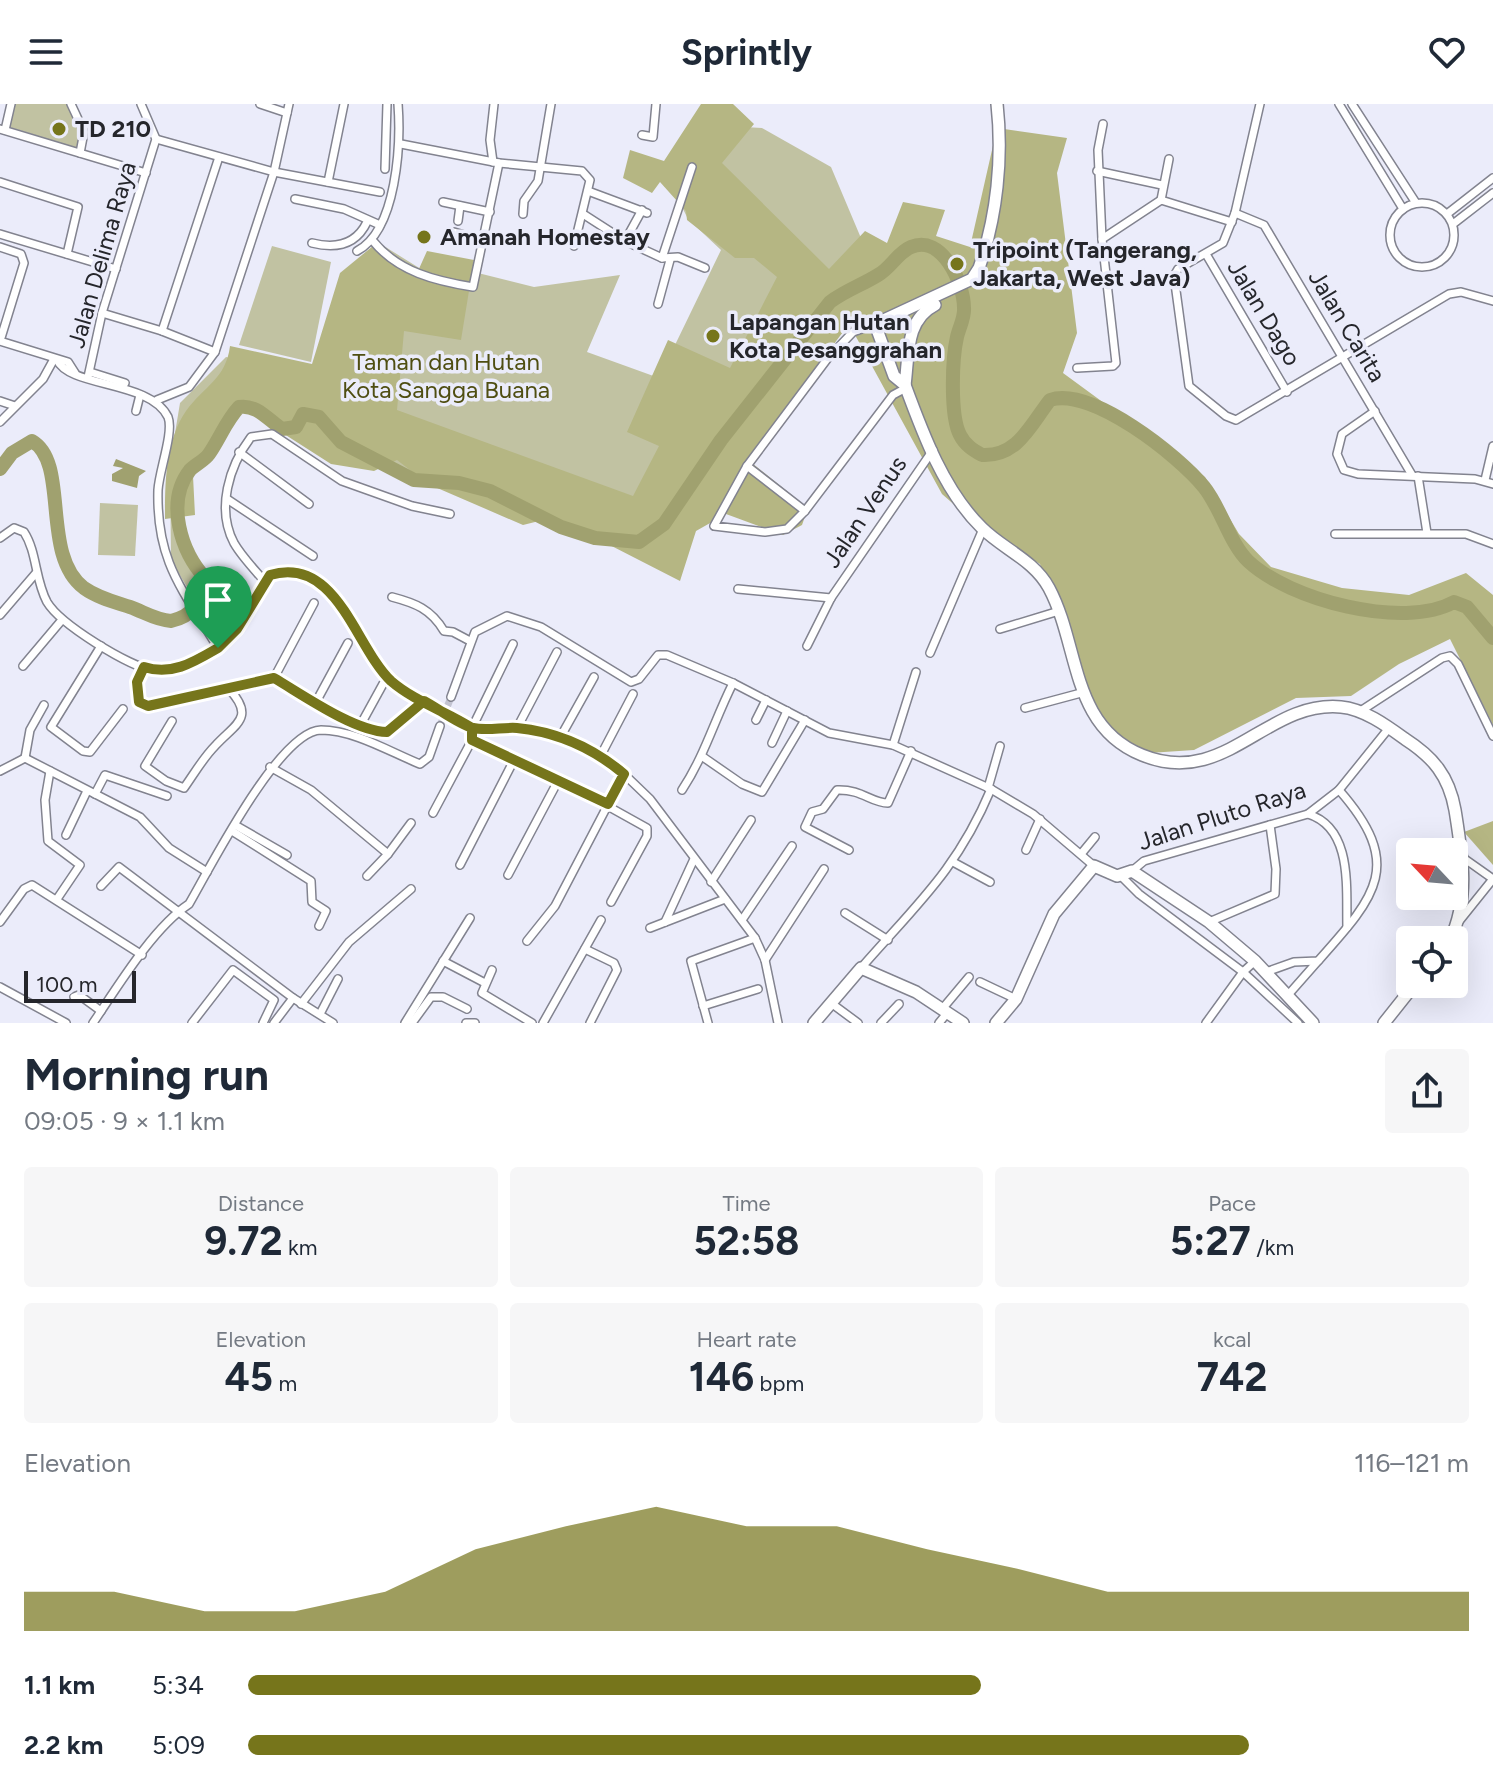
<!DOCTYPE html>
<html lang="en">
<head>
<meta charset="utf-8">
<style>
  :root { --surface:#fff; --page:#f6f6f7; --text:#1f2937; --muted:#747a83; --accent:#76751b }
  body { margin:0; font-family:Figtree,sans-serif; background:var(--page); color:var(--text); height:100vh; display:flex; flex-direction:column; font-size:30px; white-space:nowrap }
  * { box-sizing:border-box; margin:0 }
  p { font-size:26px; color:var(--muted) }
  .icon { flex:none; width:44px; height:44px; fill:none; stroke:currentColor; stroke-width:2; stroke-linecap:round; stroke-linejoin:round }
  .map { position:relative; height:919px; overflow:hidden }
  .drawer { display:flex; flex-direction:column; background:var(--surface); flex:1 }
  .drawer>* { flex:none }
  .needle { width:52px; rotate:296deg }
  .controls { position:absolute; left:1396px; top:734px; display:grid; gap:16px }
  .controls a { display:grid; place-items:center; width:72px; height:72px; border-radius:8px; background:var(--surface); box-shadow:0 8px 32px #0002; font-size:40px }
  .scale { position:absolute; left:24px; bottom:20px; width:112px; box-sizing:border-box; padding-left:8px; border:4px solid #25262b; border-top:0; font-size:22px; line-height:28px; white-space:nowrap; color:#25262b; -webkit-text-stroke:6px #ebecfa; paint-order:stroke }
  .pin { position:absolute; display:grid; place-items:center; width:68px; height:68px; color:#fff; margin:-82px -34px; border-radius:50% 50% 50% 0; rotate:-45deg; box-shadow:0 0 8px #0007 }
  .pin .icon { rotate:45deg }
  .round { display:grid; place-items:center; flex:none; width:84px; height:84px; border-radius:8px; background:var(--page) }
  .overview { display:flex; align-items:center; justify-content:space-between; height:136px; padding:0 24px }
  h1 { font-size:44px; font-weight:700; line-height:60px }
  .stats { display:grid; grid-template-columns:repeat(3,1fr); gap:12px; height:136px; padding:8px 24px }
  .stats div { display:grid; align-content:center; border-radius:8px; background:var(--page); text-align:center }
  .stats b { font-size:40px; font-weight:700 }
  .stats small { font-size:22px; font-weight:400 }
  .stats p { font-size:22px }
  .chart { height:224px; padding:16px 24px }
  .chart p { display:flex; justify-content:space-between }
  .chart svg { width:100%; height:144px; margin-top:8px; fill:var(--accent); opacity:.7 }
  ul { padding:0 24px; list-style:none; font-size:26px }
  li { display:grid; grid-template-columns:128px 96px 1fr; align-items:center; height:60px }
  li i { height:20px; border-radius:10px; background:var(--accent) }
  header { display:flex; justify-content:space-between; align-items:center; height:104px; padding:0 24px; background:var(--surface); font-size:36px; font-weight:700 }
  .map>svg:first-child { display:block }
  .green { fill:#c1c2a2 }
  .forest { fill:#b5b683 }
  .water { fill:#a0a16f }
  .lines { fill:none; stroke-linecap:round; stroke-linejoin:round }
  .river { stroke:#a0a16f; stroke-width:14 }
  .street-tunnel { stroke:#c3c4d1; stroke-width:7; stroke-dasharray:7 3.5; stroke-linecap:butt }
  .street-casing { stroke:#82838f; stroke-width:10 }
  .secondary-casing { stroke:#82838f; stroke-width:14 }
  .street { stroke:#fff; stroke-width:7 }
  .secondary { stroke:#fff; stroke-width:11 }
  .route-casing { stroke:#fff; stroke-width:16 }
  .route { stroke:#76751b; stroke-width:10 }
  .poi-dot { fill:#76751b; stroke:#ebecfa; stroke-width:3 }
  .labels { text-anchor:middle; stroke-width:7; stroke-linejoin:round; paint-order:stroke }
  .poi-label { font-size:24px; font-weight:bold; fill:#25262b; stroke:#ebecfa; text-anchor:start }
  .street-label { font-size:24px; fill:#25262b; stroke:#ebecfa }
  .park-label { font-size:24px; fill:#4f4e12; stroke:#ebecfa }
</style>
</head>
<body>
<header><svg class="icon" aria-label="menu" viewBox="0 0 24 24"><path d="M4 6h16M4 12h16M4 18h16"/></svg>Sprintly<svg class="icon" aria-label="heart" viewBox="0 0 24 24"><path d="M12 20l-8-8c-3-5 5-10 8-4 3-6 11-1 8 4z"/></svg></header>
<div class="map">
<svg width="1493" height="919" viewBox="0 0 1493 919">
  <rect width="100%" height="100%" fill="#ebecfa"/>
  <g class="green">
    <polygon points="8,0 69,0 79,28 77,44 3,21"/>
    <path d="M692 20 762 24 831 63 877 172 621 439 561 423 438 380 414 376 258 306 239 303C198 356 146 411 206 475L198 502 171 456 170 359 180 299 226 253 313 268 379 139 424 167 435 150 478 169 534 183 620 171 587 248 659 274 721 146 688 115 675 89 664 82Z"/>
    <polygon points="272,142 331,158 311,258 239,241"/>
    <polygon points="100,399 138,401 135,452 98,451"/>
  </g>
  <g class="forest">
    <path d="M701 0H733L754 20 722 59 829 165 865 127 887 139 903 98 945 106 936 132 970 143 997 24 1067 34 1057 69 1077 229 1063 269 1205 373 1239 430 1271 463 1342 484 1409 491 1466 469 1493 491V621L1450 535 1399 560 1351 592 1296 594 1194 646 1149 649 1115 631 1087 599 1040 460 983 426 942 390 849 220 747 355 808 404 802 421 783 431 726 410 696 427 680 477 555 413 523 421 428 380 397 356 374 367 331 360 245 305 193 372 195 411 165 415C165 380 165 337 186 307 204 282 226 275 230 242L312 260 340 169 379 137 390 151 418 167 427 147 474 156 461 236 404 227 397 306 633 392 659 342 627 328 668 236 730 264 777 173 754 154H735L687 116 686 107 660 78 652 89 623 74 630 46 664 57Z"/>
    <polygon points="1493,717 1493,761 1464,728"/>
  </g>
  <polygon class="water" points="116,355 146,367 139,372 137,384 112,377 112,370 123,364 113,362"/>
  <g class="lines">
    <path class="river" d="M0 365 12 349 32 337C70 359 40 451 84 484 98 494 115 498 130 503 144 508 156 516 171 517 193 512 203 497 206 475 181 448 165 398 190 366 196 360 204 357 209 350 220 334 226 317 239 303 257 300 268 316 282 325L296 323 303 310 319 313 341 338 414 376 459 379 490 387 561 423 595 434 639 438 664 420 721 336 830 198C846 186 862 181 878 171 891 164 897 149 911 143 942 130 964 179 964 204 965 213 959 224 957 233 952 255 950 312 960 331 965 341 973 346 982 351 1018 353 1031 320 1050 296 1091 282 1179 352 1204 383 1221 404 1230 440 1248 457 1289 496 1404 526 1454 498L1467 503 1493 534"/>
    <polyline class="street-tunnel" points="440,622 451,593"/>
    <g class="street-casing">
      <g id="street">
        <polyline points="71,0 84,28 80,49"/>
        <polyline points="260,0 287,9"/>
        <polyline points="1260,0 1235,109 1223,139 1178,165 1174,172 1189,282 1226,312 1236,316 1449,190 1461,188 1493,197"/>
        <polyline points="1339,0 1403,105"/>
        <polyline points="1352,0 1416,99"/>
        <polyline points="0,25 146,69"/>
        <polyline points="5,26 11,0"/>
        <polyline points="642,31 653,33 656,0"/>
        <polyline points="156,35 274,68 380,88"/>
        <polyline points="401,40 499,59 582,67 590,76 574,142"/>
        <polyline points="493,58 490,36 494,0"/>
        <polyline points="385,65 387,0"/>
        <polyline points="1097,67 1162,81"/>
        <polyline points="0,78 78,103 67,150"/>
        <polyline points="328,78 344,0"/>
        <polyline points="588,87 647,109"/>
        <polyline points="295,95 344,105 380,121"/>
        <polyline points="1161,96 1169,55"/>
        <polyline points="443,98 490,108"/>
        <circle cx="1422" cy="131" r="32"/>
        <polyline points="1235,109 1264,121 1412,371"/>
        <polyline points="523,110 524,97 538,77 551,0"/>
        <polyline points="583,110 625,137 662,154 678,153 705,164"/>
        <polyline points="1447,110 1493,74"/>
        <polyline points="458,117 460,102"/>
        <polyline points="1453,120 1493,89"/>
        <polyline points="454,128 484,137"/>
        <polyline points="0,130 116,165"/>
        <polyline points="1102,135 1098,46 1103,20"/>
        <path d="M373 137C398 168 436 177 473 183L499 59"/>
        <polyline points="625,137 642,106"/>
        <path d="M312 139C336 145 356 141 367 118"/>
        <polyline points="0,143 21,150 24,159 0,237 68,258 75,269"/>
        <path d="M357 147C397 126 401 40 398 0"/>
        <polyline points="1206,150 1287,288"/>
        <polyline points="662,154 692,63"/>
        <polyline points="658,200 670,156"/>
        <polyline points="102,209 162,227 215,248"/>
        <polyline points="875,220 853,228 828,254 747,362 714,422 765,428 787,425 805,407 893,291 906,284"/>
        <polyline points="162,227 219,53"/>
        <polyline points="1077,264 1113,262 1116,259 1102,135 1161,96 1232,118"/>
        <polyline points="90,268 125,279"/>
        <polyline points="88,273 102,209 156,35 141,0"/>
        <polyline points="157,296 189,283 215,248 274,68 289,0"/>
        <polyline points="0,297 15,302"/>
        <polyline points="136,307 140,291"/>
        <polyline points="1375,307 1342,330 1337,350 1344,366 1358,370 1475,375 1493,380"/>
        <polyline points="0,318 43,275 54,255"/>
        <polyline points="239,348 309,400"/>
        <polyline points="747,362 805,407"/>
        <polyline points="1418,372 1427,429"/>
        <polyline points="1485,376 1493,342"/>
        <polyline points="227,395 313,452"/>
        <polyline points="1335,430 1466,430 1493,440"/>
        <path d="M0 434 14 424 24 428C37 448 35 476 47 498 60 520 129 563 155 567 178 570 199 555 218 544 183 486 156 458 158 386 159 367 174 328 168 313 150 276 70 284 57 256"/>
        <path d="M266 479C255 466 242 453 234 439 216 405 229 362 251 333L272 330 342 377 412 402 450 410"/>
        <polyline points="738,485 831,494"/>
        <path d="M392 493C415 499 431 505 444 527L453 528 470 537"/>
        <polyline points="0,511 36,469"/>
        <polyline points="1000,525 1059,507"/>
        <path d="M513 540 472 624C531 624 578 632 624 670L555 802 527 837"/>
        <polyline points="101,542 51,623 83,647 90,648 123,605"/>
        <polyline points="807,542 831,494 933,346"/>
        <path d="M218 544 237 525 270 471 289 466C349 480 355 544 392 577 414 597 447 608 472 624V636L433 709"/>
        <polyline points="930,549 983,425"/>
        <polyline points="23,562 61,517"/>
        <polyline points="144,563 137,578 136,592 148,602 274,574 346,615 387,628 424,597"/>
        <polyline points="274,574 314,499"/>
        <polyline points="451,593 475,528 507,512 541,523 631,578 639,575 658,551 667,551 733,579 829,629 893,641 991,685 1033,710 1094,762"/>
        <polyline points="316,598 348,539"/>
        <polyline points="1025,604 1081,589"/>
        <polyline points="1359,608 1442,554 1450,552 1458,560 1493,632"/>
        <polyline points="756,616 766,596"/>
        <path d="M172 617 145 662 166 677 184 684C194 670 203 654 215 642 235 620 256 614 229 585"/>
        <polyline points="361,620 383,580"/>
        <polyline points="517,624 557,548"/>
        <polyline points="561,632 594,573"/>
        <polyline points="472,636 559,675 647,724 647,732 611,798"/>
        <polyline points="772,639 787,607"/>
        <polyline points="893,641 916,568"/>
        <polyline points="601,651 633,590"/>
        <polyline points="703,653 742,680 762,688 805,616"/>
        <polyline points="25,654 140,713 169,744 207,768"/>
        <polyline points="25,654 30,626 44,601"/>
        <polyline points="270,663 311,686 388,750 367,772"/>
        <polyline points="0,667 25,654"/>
        <polyline points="50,667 45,696 48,737 80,761 57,795"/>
        <polyline points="624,670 650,695 755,834 765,856 778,919"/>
        <polyline points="988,684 1000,642"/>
        <path d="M682 686C705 651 714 617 733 579"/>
        <polyline points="95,690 105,671 167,692"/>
        <path d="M1308 710C1353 724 1346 784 1347 823"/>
        <polyline points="235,721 287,751"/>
        <polyline points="232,727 311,777 312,798 326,807 319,822"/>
        <polyline points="66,731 87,687"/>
        <path d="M849 746 805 723 812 708 823 705 837 686C862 685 871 699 888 699L911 647"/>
        <polyline points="1026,746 1040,715"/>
        <polyline points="388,750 411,719"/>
        <polyline points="1081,750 1095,733"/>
        <polyline points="1462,753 1493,775"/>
        <polyline points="953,758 990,778"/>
        <polyline points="460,761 515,654"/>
        <polyline points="1132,767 1144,757 1308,710 1339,686 1389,624"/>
        <polyline points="508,771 559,675"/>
        <polyline points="1120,771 1139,790 1243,868 1298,919"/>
        <polyline points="711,778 751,716"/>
        <polyline points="101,782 119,763 293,894 333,919"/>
        <polyline points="845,809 888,836"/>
        <polyline points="742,816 792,742"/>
        <polyline points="1460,816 1493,775"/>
        <polyline points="0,818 24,785 32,781 142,851"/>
        <polyline points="665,818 694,755"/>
        <polyline points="1209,818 1275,790 1276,765 1270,721"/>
        <polyline points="650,824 725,795"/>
        <polyline points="585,845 614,859 617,866 590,919"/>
        <polyline points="765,856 824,765"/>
        <polyline points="443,857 485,879"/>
        <path d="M861 864C916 801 957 766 991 685"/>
        <polyline points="492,866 482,889 532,919"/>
        <path d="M1266 868 1294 858 1318 857C1376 792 1405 761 1339 686"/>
        <polyline points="980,878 1016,895"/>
        <polyline points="0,883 66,919"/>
        <polyline points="1288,891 1318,857"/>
        <polyline points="74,893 79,891 101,907"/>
        <polyline points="831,899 858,919"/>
        <polyline points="301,900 349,838 411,785"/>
        <polyline points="703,902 758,885"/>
        <polyline points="943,904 969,873"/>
        <polyline points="320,910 338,875"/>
        <path d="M93 919C118 882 153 824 189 800 210 764 279 627 321 626 354 626 390 648 420 660L429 653 440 622"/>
        <polyline points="192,919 233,866 274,896 263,919"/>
        <polyline points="274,919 293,894"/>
        <polyline points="405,919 470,814"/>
        <polyline points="412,919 431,893 443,893 467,905"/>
        <polyline points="466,919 475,919"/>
        <polyline points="543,919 601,816"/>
        <polyline points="708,919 691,857 755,834"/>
        <polyline points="881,919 899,900"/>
        <polyline points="939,919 948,908"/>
        <polyline points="1206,919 1243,868 1255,857"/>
      </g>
    </g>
    <g class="secondary-casing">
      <g id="secondary">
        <path d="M997 0C1003 54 997 112 979 164L972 175 875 220 894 272 905 281C923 330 944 387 982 424 1003 445 1034 456 1049 484 1080 542 1070 622 1142 651 1225 685 1266 596 1341 603 1364 605 1387 622 1405 635 1433 653 1449 672 1455 706 1462 750 1470 795 1450 836"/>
        <path d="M905 281C909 252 905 216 935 201"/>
        <polyline points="814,919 861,864 916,888 963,919"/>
        <polyline points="996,919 1016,895 1054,810 1094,762 1117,772 1132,767 1209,818 1255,857 1313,919"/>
        <polyline points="1384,919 1415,880"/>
      </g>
    </g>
    <use href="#street" class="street"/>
    <use href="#secondary" class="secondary"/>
  </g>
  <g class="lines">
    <g class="route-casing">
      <path id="route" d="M218 544 237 525 270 471C337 451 355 543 391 577 414 597 447 608 472 624V636L608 700 624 670C593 644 558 628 517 624 503 623 487 627 473 624 458 620 439 605 424 597L387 628C354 627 303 591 274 574L148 602 139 598 137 578 144 563C172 572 194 558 218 544"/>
    </g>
    <use href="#route" class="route"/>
  </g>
  <g class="poi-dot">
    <circle cx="59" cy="25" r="8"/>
    <circle cx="424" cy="133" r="8"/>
    <circle cx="957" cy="160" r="8"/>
    <circle cx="713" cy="232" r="8"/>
  </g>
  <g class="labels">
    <g class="poi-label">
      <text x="75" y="33">TD 210</text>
      <text x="440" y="141">Amanah Homestay</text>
      <text x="973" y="154">Tripoint (Tangerang,<tspan x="973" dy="28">Jakarta, West Java)</tspan></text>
      <text x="729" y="226">Lapangan Hutan<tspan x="729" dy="28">Kota Pesanggrahan</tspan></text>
    </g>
    <g class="street-label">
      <text transform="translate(102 151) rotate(-74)" y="8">Jalan Delima Raya</text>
      <text transform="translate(1264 209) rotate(59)" y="8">Jalan Dago</text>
      <text transform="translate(1347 222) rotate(59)" y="8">Jalan Carita</text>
      <text transform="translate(865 408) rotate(-56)" y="8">Jalan Venus</text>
      <text transform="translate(1222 712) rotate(-18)" y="8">Jalan Pluto Raya</text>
    </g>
    <g class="park-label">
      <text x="446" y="266">Taman dan Hutan<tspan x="446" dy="28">Kota Sangga Buana</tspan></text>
    </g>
  </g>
</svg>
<div class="controls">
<a><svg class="needle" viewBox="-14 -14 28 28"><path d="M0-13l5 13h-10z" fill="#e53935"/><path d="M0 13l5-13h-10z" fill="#747a83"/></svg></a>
<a><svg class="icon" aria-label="locate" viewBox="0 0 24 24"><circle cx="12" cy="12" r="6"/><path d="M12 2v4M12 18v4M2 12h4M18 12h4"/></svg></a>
</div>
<div class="scale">100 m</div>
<div class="pin" style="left:218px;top:544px;background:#1e9e55"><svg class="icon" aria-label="arrive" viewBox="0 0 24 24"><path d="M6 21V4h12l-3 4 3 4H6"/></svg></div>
</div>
<section class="drawer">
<div class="overview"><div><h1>Morning run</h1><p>09:05 · 9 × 1.1 km</p></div><a class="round"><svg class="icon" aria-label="share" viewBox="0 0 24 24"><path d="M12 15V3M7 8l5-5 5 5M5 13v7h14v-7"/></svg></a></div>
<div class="stats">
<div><p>Distance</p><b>9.72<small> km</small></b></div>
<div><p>Time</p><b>52:58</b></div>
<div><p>Pace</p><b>5:27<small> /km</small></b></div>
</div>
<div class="stats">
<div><p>Elevation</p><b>45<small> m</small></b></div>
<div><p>Heart rate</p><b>146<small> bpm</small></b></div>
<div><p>kcal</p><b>742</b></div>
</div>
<div class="chart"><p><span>Elevation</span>116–121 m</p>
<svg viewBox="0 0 160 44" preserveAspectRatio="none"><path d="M0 44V32L10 32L20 38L30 38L40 32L50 19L60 12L70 6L80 12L90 12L100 19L110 25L120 32L130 32L140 32L150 32L160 32V44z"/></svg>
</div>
<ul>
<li><b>1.1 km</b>5:34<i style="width:60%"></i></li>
<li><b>2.2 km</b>5:09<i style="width:82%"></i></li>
</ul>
</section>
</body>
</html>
